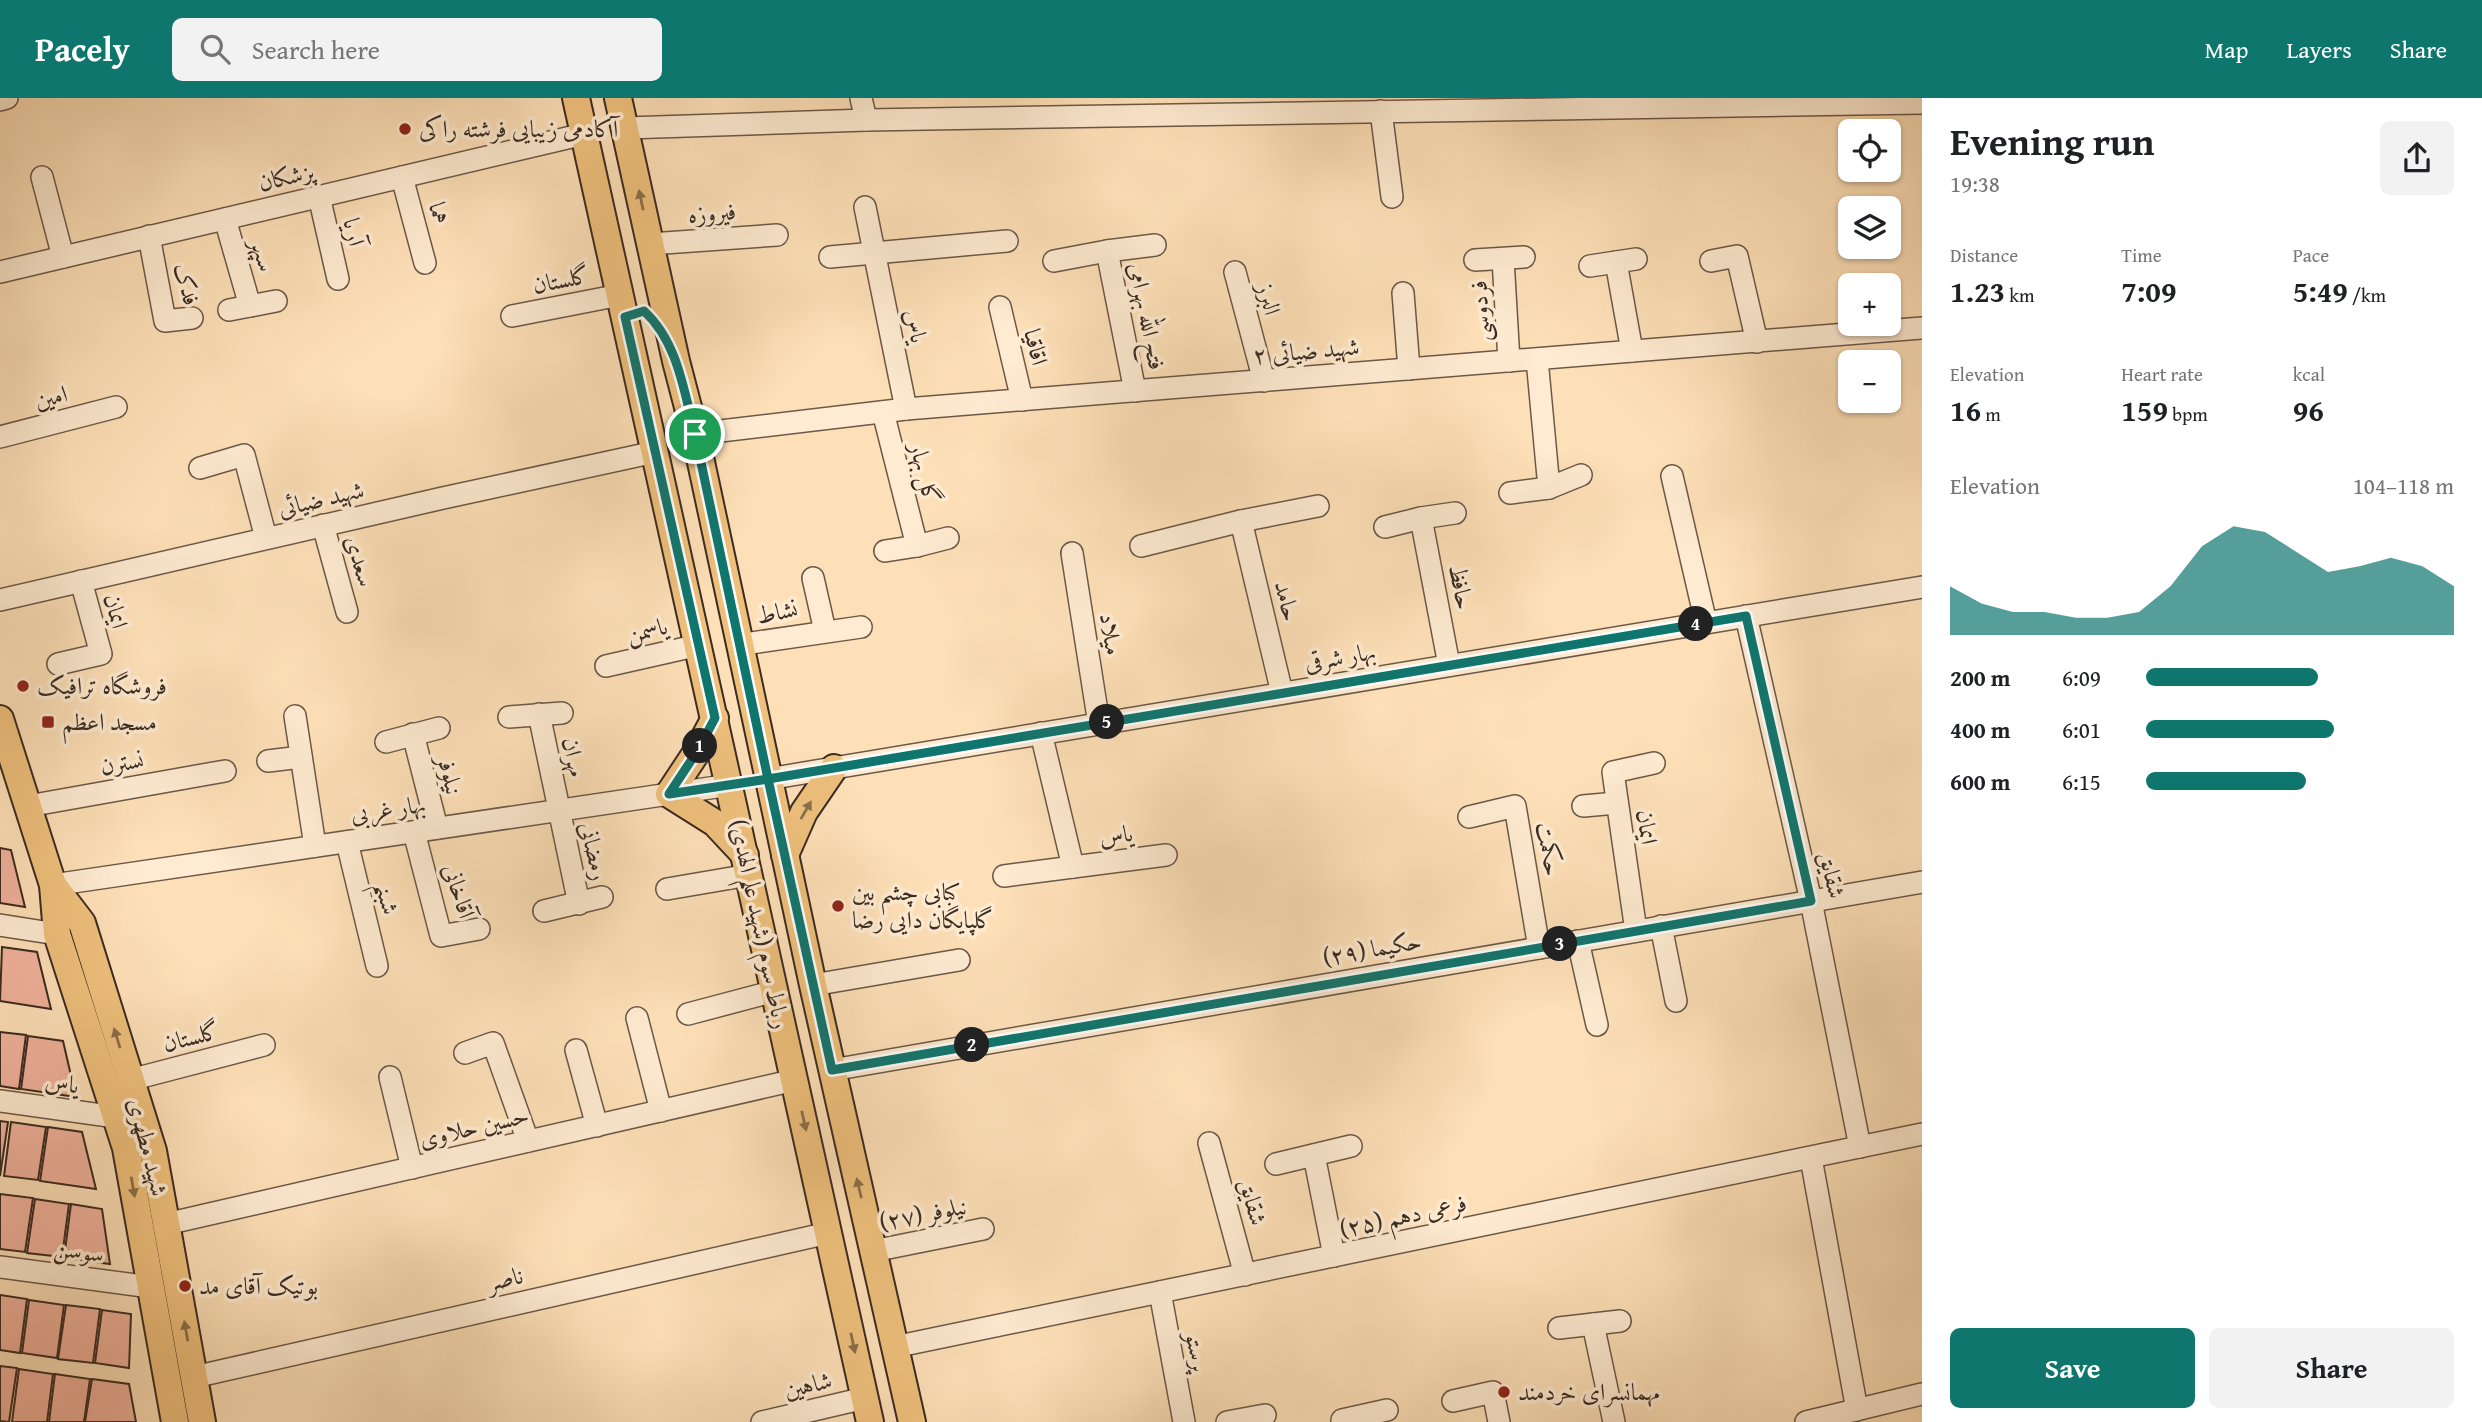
<!DOCTYPE html>
<html lang="en">
<head>
<meta charset="utf-8">
<style>
  :root { --surface:#fff; --page:#f2f2f2; --text:#202124; --muted:#757577; --accent:#0f766e }
  body { margin:0; font-family:"Gentium Book Plus",Amiri,serif; background:var(--page); color:var(--text); height:100vh; display:flex; flex-direction:column; font-size:26px; white-space:nowrap }
  * { box-sizing:border-box; margin:0 }
  p { font-size:23px; color:var(--muted) }
  .icon { flex:none; width:38px; height:38px; fill:none; stroke:currentColor; stroke-width:2; stroke-linecap:round; stroke-linejoin:round }
  .map { position:relative; flex:1; overflow:hidden }
  .side { display:flex; flex-direction:column; background:var(--surface); width:560px }
  .side>* { flex:none }
  .fabs { position:absolute; left:1838px; top:21px; display:grid; gap:14px }
  .fabs a { display:grid; place-items:center; width:63px; height:63px; border-radius:10px; background:var(--surface); box-shadow:0 2px 5px #0004; font-size:35px }
  .pin { position:absolute; display:grid; place-items:center; width:60px; height:60px; color:#fff; margin:-30px; border:4px solid #fff; border-radius:50%; box-shadow:0 2px 7px #0007 }
  .km { position:absolute; width:35px; height:35px; margin:-18px; border-radius:50%; background:#222; color:#fff; font-size:19px; line-height:35px; text-align:center }
  .round { display:grid; place-items:center; flex:none; width:74px; height:74px; border-radius:10px; background:var(--page) }
  .summary { display:flex; align-items:center; justify-content:space-between; height:119px; padding:0 28px }
  h1 { font-size:38px; font-weight:600; line-height:52px }
  .stats { display:grid; grid-template-columns:repeat(3,1fr); gap:10px; height:119px; padding:7px 28px }
  .stats div { display:grid; align-content:center }
  .stats b { font-size:30px; font-weight:600 }
  .stats small { font-size:19px; font-weight:400 }
  .stats p { font-size:19px }
  .chart { height:196px; padding:14px 28px }
  .chart p { display:flex; justify-content:space-between }
  .chart svg { width:100%; height:126px; margin-top:7px; fill:var(--accent); opacity:.7 }
  .action { display:flex; gap:14px; margin-top:auto; padding:14px 28px }
  .action a { flex:1; height:80px; border-radius:10px; background:var(--accent); color:#fff; font-size:28px; font-weight:600; line-height:80px; text-align:center }
  .action a+a { background:var(--page); color:var(--text) }
  ul { padding:0 28px; list-style:none; font-size:23px }
  li { display:grid; grid-template-columns:112px 84px 1fr; align-items:center; height:52px }
  li i { height:18px; border-radius:9px; background:var(--accent) }
  header { display:flex; align-items:center; gap:42px; box-sizing:border-box; height:98px; padding:0 35px; background:var(--accent); color:#fff }
  header strong { font-size:33px }
  nav { display:flex; gap:38px; margin-inline-start:auto; font-size:24px }
  .search { width:490px; height:63px; background:var(--page); display:flex; align-items:center; gap:18px; box-sizing:border-box; padding:0 24px; border-radius:10px; color:var(--muted); font-size:26px }
  main { display:flex; flex:1; min-height:0 }
  .map>svg:first-child { display:block }
  .building { fill:#f1b29c; stroke:#3a2b22; stroke-width:2 }
  .lines { fill:none; stroke-linecap:round; stroke-linejoin:round }
  .minor-casing { stroke:#6b5848; stroke-width:24 }
  .major-casing { stroke:#3a2b22; stroke-width:30 }
  .minor { stroke:#feebd1; stroke-width:21 }
  .major { stroke:#efc07c; stroke-width:26 }
  .oneway { fill:#8b6e4a }
  .route-casing { stroke:#fff; stroke-width:14 }
  .route { stroke:#0f766e; stroke-width:9 }
  .poi-dot { fill:#8f2418; stroke:#feebd1; stroke-width:2.5 }
  .labels { text-anchor:middle; stroke-width:7; stroke-linejoin:round; paint-order:stroke }
  .poi-label { font-size:24px; fill:#3a2b22; stroke:#feebd1; text-anchor:start }
  .street-label { font-size:24px; fill:#3a2b22; stroke:#feebd1 }
</style>
</head>
<body>
<header>
<strong>Pacely</strong>
<div class="search"><svg class="icon" aria-label="search" viewBox="0 0 24 24"><circle cx="10" cy="10" r="6"/><path d="M15 15l6 6"/></svg>Search here</div>
<nav><a>Map</a><a>Layers</a><a>Share</a></nav>
</header>
<main>
<div class="map">
<svg width="1922" height="1324" viewBox="0 0 1922 1324">
  <rect width="100%" height="100%" fill="#fee0b8"/>
  <filter id="stains"><feTurbulence type="fractalNoise" baseFrequency=".00286" numOctaves="4"/><feColorMatrix values="0 0 0 0 .2 0 0 0 0 .09 0 0 0 0 .02 0 0 0 .5 -.17"/></filter>
  <radialGradient id="worn" r=".72"><stop offset=".6" stop-color="#630" stop-opacity="0"/><stop offset="1" stop-color="#630" stop-opacity=".3"/></radialGradient>
  <g class="building">
    <polygon points="0,750 11,752 25,809 0,805"/>
    <polygon points="2,849 37,854 51,911 0,903"/>
    <polygon points="0,934 26,937 19,991 0,988"/>
    <polygon points="28,938 63,943 76,999 21,991"/>
    <polygon points="0,1023 8,1024 0,1078"/>
    <polygon points="11,1024 46,1029 38,1082 4,1078"/>
    <polygon points="48,1029 82,1034 96,1091 40,1083"/>
    <polygon points="0,1096 33,1100 25,1154 0,1151"/>
    <polygon points="35,1101 69,1106 62,1159 27,1155"/>
    <polygon points="71,1106 102,1111 110,1166 64,1160"/>
    <polygon points="0,1197 27,1201 20,1255 0,1252"/>
    <polygon points="29,1202 64,1207 57,1260 22,1255"/>
    <polygon points="66,1207 100,1211 93,1265 58,1261"/>
    <polygon points="102,1212 131,1216 129,1270 95,1265"/>
    <polygon points="0,1268 17,1270 9,1324 0,1323"/>
    <polygon points="19,1271 53,1276 47,1324 12,1324"/>
    <polygon points="55,1276 90,1281 84,1324 49,1324"/>
    <polygon points="92,1281 129,1286 136,1324 85,1324"/>
  </g>
  <g class="lines">
    <g class="minor-casing">
      <g id="minor">
        <polyline points="861,0 866,22"/>
        <polyline points="0,2 7,0"/>
        <polyline points="1381,13 1392,99"/>
        <polyline points="626,30 866,22 1922,5"/>
        <polyline points="42,79 63,159"/>
        <polyline points="402,79 425,165"/>
        <polyline points="319,98 338,181"/>
        <polyline points="865,109 906,311"/>
        <polyline points="225,121 250,208"/>
        <polyline points="149,138 165,223 192,220"/>
        <polyline points="650,146 777,137"/>
        <polyline points="1107,153 1135,293"/>
        <polyline points="830,159 1007,143"/>
        <polyline points="1503,161 1509,263"/>
        <polyline points="1475,162 1524,159"/>
        <polyline points="1054,163 1107,153 1155,147"/>
        <polyline points="1711,163 1737,158 1757,244"/>
        <polyline points="1616,164 1632,253"/>
        <polyline points="1590,168 1636,161"/>
        <polyline points="0,174 584,36"/>
        <polyline points="1235,174 1264,283"/>
        <polyline points="1403,195 1409,271"/>
        <polyline points="1000,209 1022,302"/>
        <polyline points="229,212 276,203"/>
        <polyline points="512,218 620,197"/>
        <polyline points="1537,261 1549,390"/>
        <polyline points="883,314 917,448"/>
        <polyline points="695,336 906,311 1922,230"/>
        <polyline points="0,339 116,309"/>
        <polyline points="200,370 244,357 266,440"/>
        <polyline points="1672,378 1706,525"/>
        <polyline points="1510,395 1549,390 1581,377"/>
        <polyline points="1421,420 1449,567"/>
        <polyline points="1241,423 1282,595"/>
        <polyline points="323,427 347,514"/>
        <polyline points="1385,429 1421,420 1455,415"/>
        <polyline points="1141,448 1241,423 1318,408"/>
        <polyline points="885,453 917,448 948,440"/>
        <polyline points="1072,455 1099,626"/>
        <polyline points="813,480 825,533"/>
        <polyline points="0,502 443,400 655,354"/>
        <polyline points="1746,518 1811,803 1860,1049"/>
        <polyline points="738,547 861,529"/>
        <polyline points="58,566 101,556 81,483"/>
        <polyline points="606,568 699,547"/>
        <polyline points="539,616 579,806"/>
        <polyline points="295,618 315,748"/>
        <polyline points="509,619 562,615"/>
        <polyline points="1041,635 1073,769"/>
        <polyline points="413,636 437,730"/>
        <polyline points="386,644 439,630"/>
        <polyline points="268,663 301,659"/>
        <polyline points="768,681 1922,489"/>
        <polyline points="28,708 225,673"/>
        <polyline points="1583,708 1617,705"/>
        <polyline points="1469,719 1515,708 1539,850"/>
        <polyline points="414,734 441,838 479,831"/>
        <polyline points="347,744 377,868"/>
        <polyline points="1004,778 1166,757"/>
        <polyline points="53,787 730,687"/>
        <polyline points="667,791 749,777"/>
        <polyline points="544,813 602,799"/>
        <polyline points="0,827 57,836"/>
        <polyline points="1661,828 1676,903"/>
        <polyline points="1636,833 1613,674 1654,665"/>
        <polyline points="1578,843 1597,927"/>
        <polyline points="813,887 959,862"/>
        <polyline points="688,916 775,893"/>
        <polyline points="637,920 661,1013"/>
        <polyline points="576,952 597,1028"/>
        <polyline points="465,955 493,945 528,1043"/>
        <polyline points="832,972 1922,784"/>
        <polyline points="390,979 412,1070"/>
        <polyline points="130,982 264,947"/>
        <polyline points="0,1003 116,1019"/>
        <polyline points="1209,1045 1245,1177"/>
        <polyline points="1314,1057 1334,1158"/>
        <polyline points="1811,1060 1857,1312"/>
        <polyline points="1276,1066 1351,1048"/>
        <polyline points="166,1126 795,982"/>
        <polyline points="873,1153 983,1131"/>
        <polyline points="0,1169 151,1189"/>
        <polyline points="1160,1194 1184,1324"/>
        <polyline points="1593,1226 1614,1324"/>
        <polyline points="1559,1230 1620,1223"/>
        <polyline points="894,1249 1922,1036"/>
        <polyline points="194,1279 828,1135"/>
        <polyline points="1453,1303 1493,1294 1499,1324"/>
        <polyline points="762,1324 865,1300"/>
        <polyline points="1227,1324 1265,1317"/>
        <polyline points="1342,1324 1342,1322 1387,1312"/>
        <polyline points="1806,1324 1922,1296"/>
      </g>
    </g>
    <g class="major-casing">
      <g id="major">
        <polyline points="576,0 870,1324"/>
        <polyline points="618,0 676,263 695,336 813,887 912,1324"/>
        <polyline points="715,620 698,652 669,696 715,725 745,757"/>
        <polyline points="0,621 53,787 57,836 126,1050 175,1324"/>
        <polyline points="785,757 804,714 834,670"/>
        <polyline points="53,787 82,825 153,1053 202,1324"/>
      </g>
    </g>
    <use href="#minor" class="minor"/>
    <use href="#major" class="major"/>
  </g>
  <defs><path id="oneway-solid" d="M-6-.8H1V-3.2L6.5 0L1 3.2V.8H-6Z" transform="scale(1.75)"/></defs>
  <g class="oneway">
    <use href="#oneway-solid" transform="translate(641 102) rotate(-102)"/>
    <use href="#oneway-solid" transform="translate(806 712) rotate(-60)"/>
    <use href="#oneway-solid" transform="translate(117 940) rotate(-107)"/>
    <use href="#oneway-solid" transform="translate(804 1023) rotate(77)"/>
    <use href="#oneway-solid" transform="translate(133 1089) rotate(80)"/>
    <use href="#oneway-solid" transform="translate(859 1090) rotate(-103)"/>
    <use href="#oneway-solid" transform="translate(186 1233) rotate(-100)"/>
    <use href="#oneway-solid" transform="translate(853 1245) rotate(78)"/>
  </g>
  <g class="lines">
    <g class="route-casing">
      <path id="route" d="M695 336C684 294 678 244 644 213L625 219 715 620 698 652 669 696 768 681 832 972 1811 803 1746 518 768 681 695 336"/>
    </g>
    <use href="#route" class="route"/>
  </g>
  <g class="poi-dot">
    <circle cx="405" cy="31" r="7"/>
    <circle cx="23" cy="588" r="7"/>
    <rect x="41" y="617" width="14" height="14" rx="3.5"/>
    <circle cx="838" cy="808" r="7"/>
    <circle cx="185" cy="1188" r="7"/>
    <circle cx="1504" cy="1294" r="7"/>
  </g>
  <g class="labels">
    <g class="poi-label">
      <text x="419" y="39">آکادمی زیبایی فرشته راکی</text>
      <text x="37" y="596">فروشگاه ترافیک</text>
      <text x="62" y="632">مسجد اعظم</text>
      <text x="852" y="802">کبابی چشم بین<tspan x="852" dy="28">گلپایگان دایی رضا</tspan></text>
      <text x="199" y="1196">بوتیک آقای مد</text>
      <text x="1518" y="1302">مهمانسرای خردمند</text>
    </g>
    <g class="street-label">
      <text transform="translate(286 79) rotate(-13)" y="8">پزشکان</text>
      <text transform="translate(439 115) rotate(75)" y="8">هما</text>
      <text transform="translate(712 115) rotate(-4)" y="8">فیروزه</text>
      <text transform="translate(354 134) rotate(77)" y="8">آریا</text>
      <text transform="translate(263 157) rotate(74)" y="8">سپهر</text>
      <text transform="translate(561 182) rotate(-11)" y="8">گلستان</text>
      <text transform="translate(187 186) rotate(76)" y="8">فدک</text>
      <text transform="translate(1269 201) rotate(75)" y="8">البرز</text>
      <text transform="translate(1480 213) rotate(-93)" y="8">فردوسی</text>
      <text transform="translate(1147 218) rotate(79)" y="8">فتح الله بهرامی</text>
      <text transform="translate(916 228) rotate(78)" y="8">یاس</text>
      <text transform="translate(1036 249) rotate(76)" y="8">اقاقیا</text>
      <text transform="translate(1306 253) rotate(-5)" y="8">شهید ضیائی ۲</text>
      <text transform="translate(51 299) rotate(-14)" y="8">امین</text>
      <text transform="translate(925 375) rotate(76)" y="8">گل بهار</text>
      <text transform="translate(321 401) rotate(-13)" y="8">شهید ضیائی</text>
      <text transform="translate(360 463) rotate(74)" y="8">سعدی</text>
      <text transform="translate(1461 489) rotate(79)" y="8">حافظ</text>
      <text transform="translate(1287 503) rotate(76)" y="8">حامد</text>
      <text transform="translate(116 513) rotate(75)" y="8">ایمان</text>
      <text transform="translate(777 514) rotate(-10)" y="8">نشاط</text>
      <text transform="translate(647 532) rotate(-13)" y="8">یاسمن</text>
      <text transform="translate(1111 536) rotate(81)" y="8">میلاد</text>
      <text transform="translate(1340 559) rotate(-10)" y="8">بهار شرقی</text>
      <text transform="translate(574 659) rotate(79)" y="8">مهران</text>
      <text transform="translate(122 665) rotate(-10)" y="8">نسترن</text>
      <text transform="translate(450 677) rotate(76)" y="8">نیلوفر</text>
      <text transform="translate(388 711) rotate(-8)" y="8">بهار غربی</text>
      <text transform="translate(1647 729) rotate(82)" y="8">ایمان</text>
      <text transform="translate(1116 737) rotate(-7)" y="8">یاس</text>
      <text transform="translate(1549 751) rotate(80)" y="8">حکمت</text>
      <text transform="translate(594 753) rotate(77)" y="8">رمضانی</text>
      <text transform="translate(1832 777) rotate(77)" y="8">شقایق</text>
      <text transform="translate(459 793) rotate(72)" y="8">آقاخانی</text>
      <text transform="translate(387 800) rotate(76)" y="8">شبنم</text>
      <text transform="translate(760 826) rotate(78)" y="8">رباط سوم (شهید علم الهدی)</text>
      <text transform="translate(1372 851) rotate(-10)" y="8">حکیما (۲۹)</text>
      <text transform="translate(191 939) rotate(-14)" y="8">گلستان</text>
      <text transform="translate(62 985) rotate(8)" y="8">یاس</text>
      <text transform="translate(474 1029) rotate(-13)" y="8">حسین حلاوی</text>
      <text transform="translate(148 1049) rotate(76)" y="8">شهید مطهری</text>
      <text transform="translate(1253 1104) rotate(75)" y="8">شقایق</text>
      <text transform="translate(923 1116) rotate(-11)" y="8">نیلوفر (۲۷)</text>
      <text transform="translate(1403 1118) rotate(-12)" y="8">فرعی دهم (۲۵)</text>
      <text transform="translate(79 1153) rotate(8)" y="8">سوسن</text>
      <text transform="translate(505 1181) rotate(-13)" y="8">ناصر</text>
      <text transform="translate(1197 1254) rotate(80)" y="8">پرستو</text>
      <text transform="translate(808 1287) rotate(-13)" y="8">شاهین</text>
    </g>
  </g>
  <rect width="100%" height="100%" filter="url(#stains)"/>
  <rect width="100%" height="100%" fill="url(#worn)"/>
</svg>
<div class="fabs">
<a><svg class="icon" aria-label="locate" viewBox="0 0 24 24"><circle cx="12" cy="12" r="6"/><path d="M12 2v4M12 18v4M2 12h4M18 12h4"/></svg></a>
<a><svg class="icon" aria-label="layers" viewBox="0 0 24 24"><path d="M12 4l9 5-9 5-9-5zM3 14l9 5 9-5"/></svg></a>
<a>+</a>
<a>−</a>
</div>
<div class="pin" style="left:695px;top:336px;background:#1e9e55"><svg class="icon" aria-label="arrive" viewBox="0 0 24 24"><path d="M6 21V4h12l-3 4 3 4H6"/></svg></div>
<b class="km" style="left:700px;top:648px">1</b>
<b class="km" style="left:972px;top:947px">2</b>
<b class="km" style="left:1560px;top:846px">3</b>
<b class="km" style="left:1696px;top:526px">4</b>
<b class="km" style="left:1107px;top:624px">5</b>
</div>
<section class="side">
<div class="summary"><div><h1>Evening run</h1><p>19:38</p></div><a class="round"><svg class="icon" aria-label="share" viewBox="0 0 24 24"><path d="M12 15V3M7 8l5-5 5 5M5 13v7h14v-7"/></svg></a></div>
<div class="stats">
<div><p>Distance</p><b>1.23<small> km</small></b></div>
<div><p>Time</p><b>7:09</b></div>
<div><p>Pace</p><b>5:49<small> /km</small></b></div>
</div>
<div class="stats">
<div><p>Elevation</p><b>16<small> m</small></b></div>
<div><p>Heart rate</p><b>159<small> bpm</small></b></div>
<div><p>kcal</p><b>96</b></div>
</div>
<div class="chart"><p><span>Elevation</span>104–118 m</p>
<svg viewBox="0 0 160 44" preserveAspectRatio="none"><path d="M0 44V27L10 33L20 36L30 36L40 38L50 38L60 36L70 27L80 13L90 6L100 8L110 15L120 22L130 20L140 17L150 20L160 27V44z"/></svg>
</div>
<ul>
<li><b>200 m</b>6:09<i style="width:56%"></i></li>
<li><b>400 m</b>6:01<i style="width:61%"></i></li>
<li><b>600 m</b>6:15<i style="width:52%"></i></li>
</ul>
<div class="action"><a>Save</a><a>Share</a></div>
</section>
</main>
</body>
</html>
